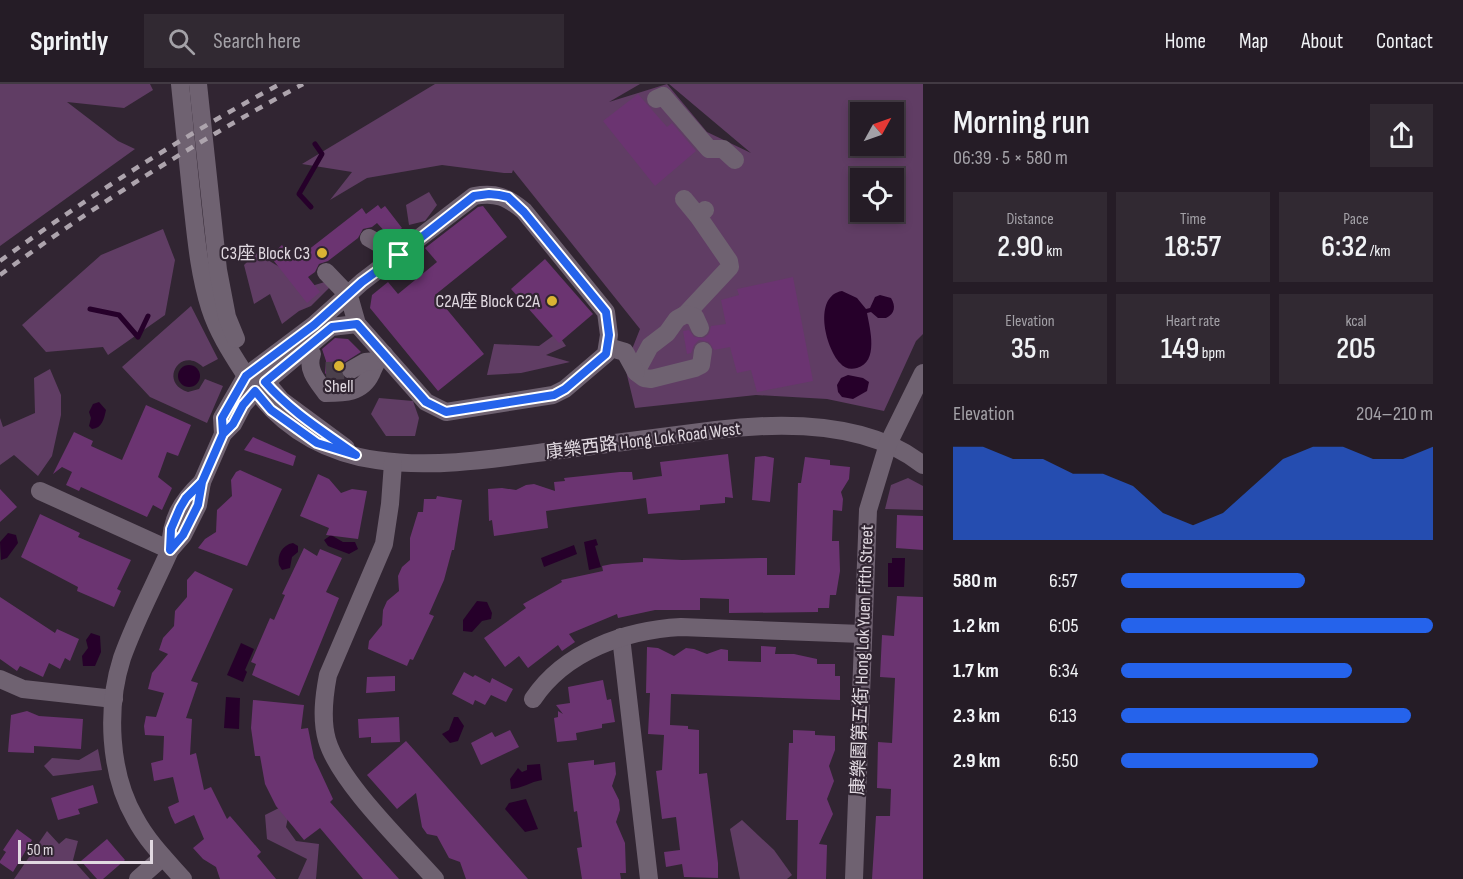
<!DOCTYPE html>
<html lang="en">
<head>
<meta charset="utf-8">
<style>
  :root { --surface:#251c26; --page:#312932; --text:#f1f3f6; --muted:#a3a1a7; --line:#423a43; --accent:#2563eb }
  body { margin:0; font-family:"Sofia Sans Condensed","Noto Sans TC",sans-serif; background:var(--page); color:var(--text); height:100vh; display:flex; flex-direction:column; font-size:22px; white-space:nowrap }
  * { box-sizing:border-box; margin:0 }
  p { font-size:20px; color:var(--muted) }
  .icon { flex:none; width:33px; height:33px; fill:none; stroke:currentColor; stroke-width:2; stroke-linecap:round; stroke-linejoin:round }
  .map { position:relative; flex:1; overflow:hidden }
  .side { display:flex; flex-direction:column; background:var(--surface); width:540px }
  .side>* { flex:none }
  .needle { width:39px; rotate:50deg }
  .fabs { position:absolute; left:850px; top:18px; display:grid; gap:12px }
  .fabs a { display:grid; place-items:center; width:54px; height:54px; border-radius:0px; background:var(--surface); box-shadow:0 3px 9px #0003,0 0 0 2px var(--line); font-size:30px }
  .scale { position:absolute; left:18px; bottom:15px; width:135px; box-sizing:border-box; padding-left:6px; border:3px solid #e1d9e1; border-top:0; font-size:16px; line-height:21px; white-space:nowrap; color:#e1d9e1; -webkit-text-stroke:4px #312532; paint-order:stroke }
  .pin { position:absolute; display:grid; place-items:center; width:51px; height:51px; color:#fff; margin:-26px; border-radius:12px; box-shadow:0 3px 9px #0006 }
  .round { display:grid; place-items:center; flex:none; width:63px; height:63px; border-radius:0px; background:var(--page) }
  .overview { display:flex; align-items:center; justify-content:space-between; height:102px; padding:0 30px }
  h1 { font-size:33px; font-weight:600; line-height:45px }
  .stats { display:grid; grid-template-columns:repeat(3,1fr); gap:9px; height:102px; padding:6px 30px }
  .stats div { display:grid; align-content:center; border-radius:0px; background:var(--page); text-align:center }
  .stats b { font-size:30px; font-weight:600 }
  .stats small { font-size:16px; font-weight:400 }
  .stats p { font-size:16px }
  .chart { height:168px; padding:12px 30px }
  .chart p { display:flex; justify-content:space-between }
  .chart svg { width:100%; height:108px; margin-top:6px; fill:var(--accent); opacity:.7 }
  ul { padding:0 30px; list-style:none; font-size:20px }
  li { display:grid; grid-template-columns:96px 72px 1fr; align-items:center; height:45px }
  li i { height:15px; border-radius:8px; background:var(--accent) }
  header { display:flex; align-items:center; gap:36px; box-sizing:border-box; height:84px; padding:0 30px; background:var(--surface); border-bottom:2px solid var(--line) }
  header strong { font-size:28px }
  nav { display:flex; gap:33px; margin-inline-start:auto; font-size:21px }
  .search { width:420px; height:54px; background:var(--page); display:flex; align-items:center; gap:15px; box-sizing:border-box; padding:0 21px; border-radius:0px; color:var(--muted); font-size:22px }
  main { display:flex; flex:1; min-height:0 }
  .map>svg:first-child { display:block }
  .green { fill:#603d64; fill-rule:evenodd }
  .water { fill:#26002a }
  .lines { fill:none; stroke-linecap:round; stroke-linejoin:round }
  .stream { stroke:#26002a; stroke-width:5 }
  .building { fill:#6b3471 }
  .minor-tunnel { stroke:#4b404c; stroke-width:18; stroke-dasharray:18 9; stroke-linecap:butt }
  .minor { stroke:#6f6271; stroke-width:18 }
  .rail { stroke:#ada4ad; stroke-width:4.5; stroke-dasharray:8 8; stroke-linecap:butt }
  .route-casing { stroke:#fff; stroke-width:12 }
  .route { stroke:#2563eb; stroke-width:8 }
  .poi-dot { fill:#dab333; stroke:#312532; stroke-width:2 }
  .labels { text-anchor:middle; stroke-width:4.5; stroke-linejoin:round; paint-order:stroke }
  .poi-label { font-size:18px; fill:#e1d9e1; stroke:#312532; text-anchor:end }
  .street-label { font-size:18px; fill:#e1d9e1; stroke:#312532 }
</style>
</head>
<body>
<header>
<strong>Sprintly</strong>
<div class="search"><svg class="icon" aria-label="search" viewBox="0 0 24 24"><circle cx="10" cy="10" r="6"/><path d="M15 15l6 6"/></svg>Search here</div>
<nav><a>Home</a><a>Map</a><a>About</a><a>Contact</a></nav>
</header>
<main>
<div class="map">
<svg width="923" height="795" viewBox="0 0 923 795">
  <rect width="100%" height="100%" fill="#312532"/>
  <g class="green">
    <polygon points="0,0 150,0 153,6 124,24 67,18 118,57 135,65 0,162"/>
    <path d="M435 0H640L609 18 667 0 707 48 751 69 669 0H923V250L916 257 884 327 827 315 756 311 635 324 625 283 640 245 513 86 512 89H504L442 81 367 94 330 116 352 88 302 80ZM861 28H894V62H861ZM861 94H894V128H861Z"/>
    <polygon points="429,108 437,121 425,137 409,141 406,121"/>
    <polygon points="163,145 175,176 165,231 108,271 103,263 46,268 22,241 101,171"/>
    <polygon points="256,169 293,191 305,204 328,197 329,204 311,222 299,227 282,240 270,210 254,220 244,181"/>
    <path d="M191 222 218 275 203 283C180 261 158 299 188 308L199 305 205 295 223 302 207 339 150 313 122 283Z"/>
    <polygon points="557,249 566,262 546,271 570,278 521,289 487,291 494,260 539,262"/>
    <polygon points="50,285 61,311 61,331 52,372 38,392 14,371 0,381 0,334 3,343 35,329 34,294"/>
    <polygon points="379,314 413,317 419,334 415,352 386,352 371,330"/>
    <polygon points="908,394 923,402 923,426 885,425 891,401"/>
    <polygon points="98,665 102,686 53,692 44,682 52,674 79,676"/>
    <polygon points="281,723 289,729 286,743 296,757 319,760 316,795 298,795 307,775 267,755 265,731"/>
    <polygon points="742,736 774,766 792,791 787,795 740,795 730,745"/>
    <polygon points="47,747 59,760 66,754 78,757 73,776 90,795 14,795"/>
  </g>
  <g class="water">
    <path d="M842 207 857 214 866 225 870 224 875 213 880 211 891 214C896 222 895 230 886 234H878L871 228 867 229C870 245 879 278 857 284 850 286 844 284 840 279 825 263 813 212 842 207Z"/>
    <circle cx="189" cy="292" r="11"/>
    <polygon points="848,291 863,294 869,298 867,307 853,315 842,313 838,308 837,301 841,294"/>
    <path d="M99 318 106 326C104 335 102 344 92 345L89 342 91 334 89 328 93 320Z"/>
    <polygon points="8,449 16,451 18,459 7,474 1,476 0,458"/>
    <polygon points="331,451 343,458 355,458 358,465 349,470 328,462 324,456"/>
    <polygon points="596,455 598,461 595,462 601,483 589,486 584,458"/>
    <path d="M293 459 298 462V468L292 473 290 484 282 486 279 481C277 471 282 461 293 459Z"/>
    <polygon points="574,461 577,470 544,483 541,474"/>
    <polygon points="892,474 905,474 904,503 888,503 888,479 892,479"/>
    <polygon points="477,517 487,518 492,529 491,535 482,537 472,548 463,547 463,536"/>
    <polygon points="91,549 100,552 101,568 95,582 83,582 82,572 88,564 86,556"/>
    <polygon points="241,559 254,565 245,586 247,588 243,598 227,591"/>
    <polygon points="226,613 240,614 239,645 224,644"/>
    <polygon points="454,633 458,633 464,642 458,657 450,659 442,650 449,646"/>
    <path d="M540 680 542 696C530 698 523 704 511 705L510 695 518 684 522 688 527 686V681Z"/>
    <polygon points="526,715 538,745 525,748 505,725 509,719"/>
  </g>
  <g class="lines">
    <g class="stream">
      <polyline points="311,123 299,110 322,70 315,60"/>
      <polyline points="90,225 119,231 138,253 148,232"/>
    </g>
  </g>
  <g class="building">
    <polygon points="638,10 667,43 672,39 696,67 655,102 603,37"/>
    <polygon points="378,121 381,125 385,122 402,144 390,153 377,139 372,143 363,145 358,154 328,177 319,180 315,188 308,193 320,208 307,219 270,172 282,161 294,177 362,124 366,130"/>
    <polygon points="483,122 507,153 435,211 484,270 438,307 370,224 372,211 388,198 398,210 437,178 425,164 478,123"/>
    <polygon points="545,175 593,230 559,259 511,205"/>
    <polygon points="793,193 813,297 757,308 751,286 737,289 730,263 714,266 709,258 699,256 694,261 691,269 687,270 683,247 689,246 694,253 704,254 709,250 711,242 726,240 721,216 739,211 737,205"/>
    <polygon points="335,254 348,255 361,268 342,280 340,287 344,295 336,291 332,298 325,289 326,277 322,265"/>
    <polygon points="146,321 191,341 178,372 167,368 158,393 172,404 162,426 153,421 147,433 81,403 79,407 66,401 72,388 62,383 53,390 74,348 93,357 91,362 122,376"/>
    <polygon points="253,353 296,372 293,382 244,366"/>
    <polygon points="728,370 733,414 725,413 725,419 700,421 700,426 648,430 646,414 574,423 546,427 548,444 494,452 492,436 489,437 488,405 502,404 516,406 526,401 534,400 555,407 554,398 565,397 564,394 620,388 632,388 633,396 662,392 660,378"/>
    <polygon points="765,372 774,374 770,418 752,416 755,373"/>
    <polygon points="805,373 830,376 830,381 850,383 849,395 841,408 843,415 842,427 833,426 832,457 839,457 840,487 836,511 830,511 829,524 818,524 818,528 729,529 729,515 700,514 700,526 655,526 618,534 617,530 569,550 575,558 562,567 558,561 528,584 519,572 505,583 484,554 526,524 523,520 562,498 561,496 603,487 602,482 612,480 643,478 643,474 682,476 760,474 767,474 767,491 795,491 798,399 801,399"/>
    <polygon points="240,386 282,405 247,482 198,464 205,455 216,448 217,426 232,412 231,396 236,388"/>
    <polygon points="318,390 329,395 341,409 352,405 367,407 358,455 326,451 329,444 300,432"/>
    <polygon points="0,405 17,423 0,438"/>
    <polygon points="437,412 462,416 454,466 452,466 444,496 429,530 434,532 413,576 410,575 407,582 368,565 369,557 382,541 383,526 387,517 399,507 398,492 402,483 410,476 410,454 418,428 423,428 424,415 436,415"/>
    <polygon points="40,430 80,449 78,453 131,476 117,505 121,507 114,523 77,507 78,503 21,473"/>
    <polygon points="897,431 923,432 923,466 896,464"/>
    <polygon points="304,464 317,472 320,465 342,474 326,508 339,514 299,612 252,591 256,580 251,578 270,534 274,536 285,511 282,510"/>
    <polygon points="195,487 233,505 191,597 198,599 186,634 192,635 190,671 196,669 204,706 211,703 227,735 230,732 261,768 257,772 276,795 220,795 216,783 203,775 193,764 204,755 194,731 175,740 171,732 168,723 179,718 173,693 154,697 151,679 163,676 164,652 145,651 144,642 146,632 156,633 164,609 148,605 152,589 168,570 159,566 163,554 174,542 175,527 187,513 187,496"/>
    <polygon points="897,512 923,513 923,795 872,795 876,732 890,732 891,705 877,704 878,658 892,659 895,594 880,593 882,551 894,552"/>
    <polygon points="0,513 55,549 57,545 79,555 70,577 65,574 60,585 49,579 43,593 20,582 17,587 0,575"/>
    <polygon points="761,562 776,563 775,570 794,570 817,575 817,580 835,580 835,592 840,592 840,616 671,610 670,641 688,642 688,645 699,646 699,690 707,689 718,779 718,794 684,793 682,780 666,783 664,768 680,766 676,733 662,735 656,687 662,686 664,651 648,650 650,609 646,609 647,563 658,564 674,572 686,564 694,565 707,570 721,565 728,566 728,577 761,578"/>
    <polygon points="464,588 473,593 475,591 490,599 492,594 513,605 506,618 491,611 485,621 475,616 473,621 452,610"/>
    <polygon points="395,592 395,607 366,609 367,593"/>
    <polygon points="603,596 607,616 611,615 615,638 602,640 602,644 576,649 577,656 557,658 554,634 558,633 558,627 563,630 556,621 570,619 568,603"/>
    <polygon points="253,616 304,621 301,645 308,644 314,674 333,715 330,718 399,795 363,795 320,744 304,756 276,722 265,700 260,672 255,672 251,644"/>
    <polygon points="27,627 39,632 83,635 81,665 34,662 34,669 8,668 11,631"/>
    <polygon points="399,633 400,658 371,659 371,653 359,654 358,635"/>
    <polygon points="510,646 519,663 481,681 471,659 492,648 495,653"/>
    <polygon points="793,646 815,647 815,651 835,652 835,666 829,682 834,697 827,715 833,730 819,760 827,761 826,795 797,795 798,736 786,736 789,659 793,659"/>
    <polygon points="406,657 432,686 528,795 466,795 460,778 449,774 437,752 427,750 422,743 416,709 397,725 367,691"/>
    <polygon points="594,676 594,681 615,678 616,690 612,702 619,716 620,726 616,738 625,759 626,789 620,789 621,795 582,795 577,764 582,763 577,727 574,728 568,679"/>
    <polygon points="93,701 98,719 78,725 80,730 58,736 51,714"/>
    <polygon points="17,745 32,756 13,788 0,779 0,777 6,768 3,766"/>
    <polygon points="107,755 125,776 103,795 97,795 81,777"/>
  </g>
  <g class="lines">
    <polyline class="minor-tunnel" points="326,287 351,286"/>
    <g class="minor">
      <path d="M180 0C184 39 188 78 192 117 196 153 199 189 210 224 218 249 232 270 246 292 317 404 440 382 553 367 607 360 661 353 716 346 782 338 868 337 923 381"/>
      <polyline points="198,0 218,186 227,233 236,255"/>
      <polyline points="656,15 663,12 709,65 723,65 735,76"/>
      <polyline points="684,115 698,132"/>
      <polyline points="369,154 399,171"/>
      <polyline points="686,230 730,183 729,177 698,132 705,126"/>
      <polyline points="700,244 695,233 686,230 677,235 667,249 650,262 636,288 644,294 651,295 695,284 701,281 703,267"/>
      <polyline points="608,263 625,268 636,288"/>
      <path d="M312 270C306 285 317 297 326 309 344 309 362 309 371 290 375 281 376 277 384 270"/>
      <polyline points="351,286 365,278 376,277"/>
      <polyline points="258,288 281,316 346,364"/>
      <path d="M223 350 222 334 246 292 314 241 362 198 474 112C496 108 507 113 524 127L606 228 609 251 606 270 565 305 553 311 446 328 426 318 357 240 349 212 326 188"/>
      <path d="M393 379 390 420 384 460 328 591C324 612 321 635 327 656 339 698 405 761 435 795"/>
      <polyline points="40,407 170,466"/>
      <path d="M170 466C171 435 180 419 202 398"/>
      <polyline points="621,553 649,795"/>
      <polyline points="0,595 23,605 114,615"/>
      <path d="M533 615C565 567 626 546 681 543L862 550"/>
      <polyline points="138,795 163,773"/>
      <path d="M183 795C166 776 147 757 135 734 109 689 106 624 122 574 135 537 154 502 170 466L183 451 198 421 202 398 223 350 233 340 243 321 255 307 331 243 357 240"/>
      <polyline points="854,795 868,426 888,360 923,289"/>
    </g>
    <g class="rail">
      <path d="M0 177C89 112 183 52 280 0"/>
      <path d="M0 191C96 120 198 57 303 0"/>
    </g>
  </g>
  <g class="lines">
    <g class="route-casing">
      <path id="route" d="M399 171 362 198 314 241 246 292 222 334 223 350 202 398 198 421 183 451 170 466 171 445 180 424 186 414 202 398 223 350 233 340 243 321 255 307 271 326 317 359 356 371C324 348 291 328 265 298L332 243 357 240 426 318 446 328 554 311 565 305 606 270 609 251 606 228 524 128 508 113 499 111 489 110 474 112 399 171"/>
    </g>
    <use href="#route" class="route"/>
  </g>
  <g class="poi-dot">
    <circle cx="322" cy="169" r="6"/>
    <circle cx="552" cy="217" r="6"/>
    <circle cx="339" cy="282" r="6"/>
  </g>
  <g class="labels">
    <g class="poi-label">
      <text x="310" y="175">C3座 Block C3</text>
      <text x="540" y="223">C2A座 Block C2A</text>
      <text x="339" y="308" text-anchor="middle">Shell</text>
    </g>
    <g class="street-label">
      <text transform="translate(643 356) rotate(-7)" y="6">康樂西路 Hong Lok Road West</text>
      <text transform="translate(862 576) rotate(-88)" y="6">康樂園第五街 Hong Lok Yuen Fifth Street</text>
    </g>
  </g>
</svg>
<div class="fabs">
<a><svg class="needle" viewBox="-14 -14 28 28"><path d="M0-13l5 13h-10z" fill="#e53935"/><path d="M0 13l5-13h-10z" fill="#a3a1a7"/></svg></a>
<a><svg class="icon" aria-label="locate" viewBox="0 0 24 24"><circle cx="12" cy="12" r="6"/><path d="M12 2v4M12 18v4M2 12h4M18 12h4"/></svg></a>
</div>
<div class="scale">50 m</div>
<div class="pin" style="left:399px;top:171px;background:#1e9e55"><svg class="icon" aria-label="arrive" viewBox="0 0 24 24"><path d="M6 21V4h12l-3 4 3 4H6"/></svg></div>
</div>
<section class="side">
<div class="overview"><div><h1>Morning run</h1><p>06:39 · 5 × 580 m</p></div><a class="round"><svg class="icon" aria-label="share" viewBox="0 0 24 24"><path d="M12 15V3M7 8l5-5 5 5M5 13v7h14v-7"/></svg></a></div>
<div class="stats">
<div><p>Distance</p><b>2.90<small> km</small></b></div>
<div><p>Time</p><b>18:57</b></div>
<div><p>Pace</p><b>6:32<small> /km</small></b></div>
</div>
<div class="stats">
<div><p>Elevation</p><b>35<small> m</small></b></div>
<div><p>Heart rate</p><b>149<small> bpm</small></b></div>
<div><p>kcal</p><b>205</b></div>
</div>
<div class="chart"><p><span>Elevation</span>204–210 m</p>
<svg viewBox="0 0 160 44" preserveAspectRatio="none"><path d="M0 44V6L10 6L20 11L30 11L40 17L50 17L60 22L70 33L80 38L90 33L100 22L110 11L120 6L130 6L140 11L150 11L160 6V44z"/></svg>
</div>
<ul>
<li><b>580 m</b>6:57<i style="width:59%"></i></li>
<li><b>1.2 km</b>6:05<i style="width:100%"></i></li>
<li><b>1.7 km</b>6:34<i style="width:74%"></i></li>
<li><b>2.3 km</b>6:13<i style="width:93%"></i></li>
<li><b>2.9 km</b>6:50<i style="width:63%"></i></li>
</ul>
</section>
</main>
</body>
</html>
